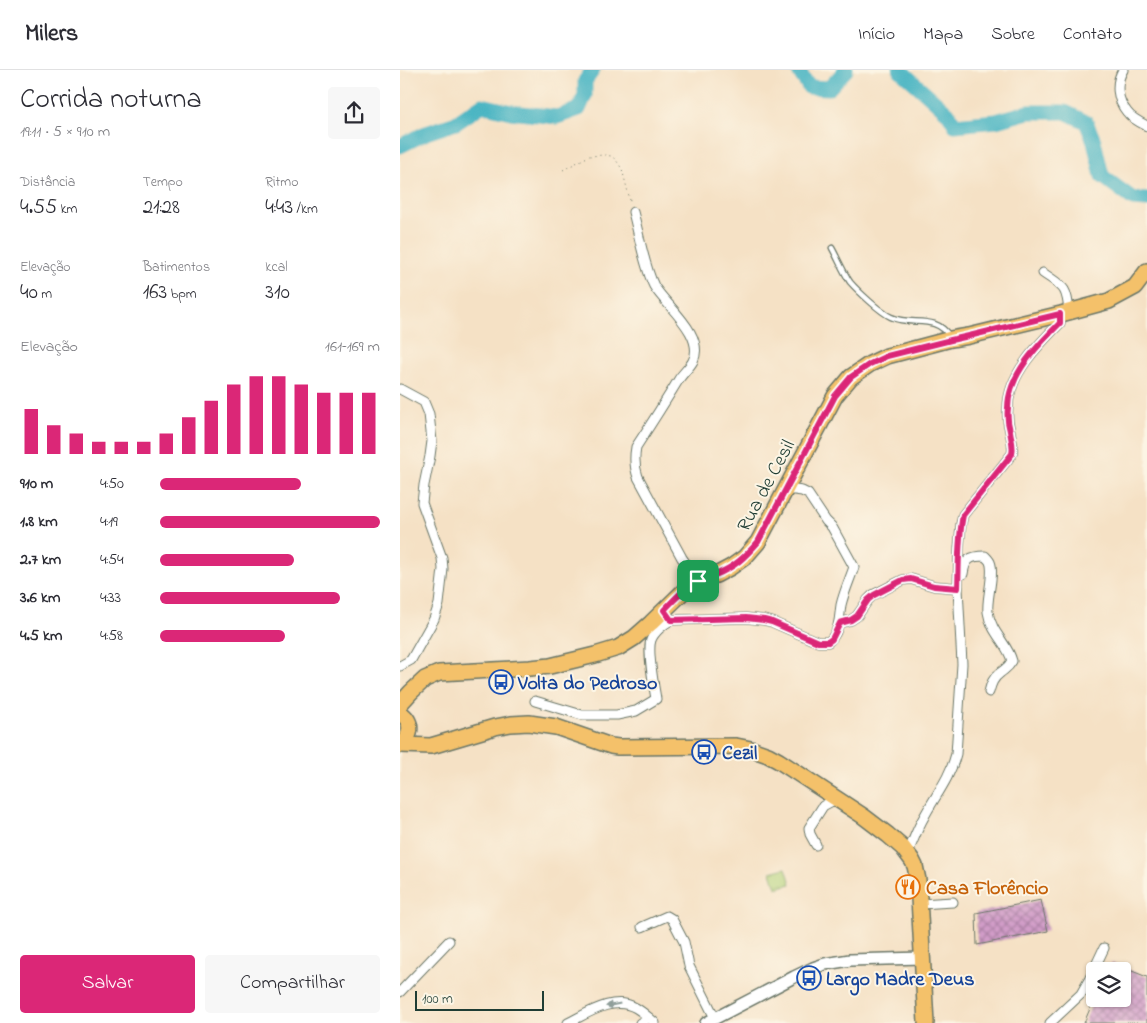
<!DOCTYPE html>
<html lang="pt">
<head>
<meta charset="utf-8">
<style>
  :root { --surface:#fff; --page:#f7f7f7; --text:#2b2b33; --muted:#7c7c81; --line:#e1e1e2; --accent:#db2777 }
  body { margin:0; font-family:"Indie Flower",sans-serif; background:var(--page); color:var(--text); height:100vh; display:flex; flex-direction:column; font-size:19px; white-space:nowrap }
  * { box-sizing:border-box; margin:0 }
  p { font-size:16px; color:var(--muted) }
  .icon { flex:none; width:28px; height:28px; fill:none; stroke:currentColor; stroke-width:2; stroke-linecap:round; stroke-linejoin:round }
  .map { position:relative; flex:1; overflow:hidden }
  .sheet { display:flex; flex-direction:column; background:var(--surface); width:400px }
  .sheet>* { flex:none }
  .fabs { position:absolute; left:686px; top:892px; display:grid; gap:10px }
  .fabs a { display:grid; place-items:center; width:45px; height:45px; border-radius:5px; background:var(--surface); box-shadow:0 1px 4px #0004; font-size:25px }
  .scale { position:absolute; left:15px; bottom:12px; width:129px; box-sizing:border-box; padding-left:5px; border:2px solid #1f3d34; border-top:0; font-size:14px; line-height:18px; white-space:nowrap; color:#1f3d34; -webkit-text-stroke:4px #fcf5e5; paint-order:stroke }
  .pin { position:absolute; display:grid; place-items:center; width:42px; height:42px; color:#fff; margin:-21px; border-radius:10px; box-shadow:0 2px 8px #0006 }
  .round { display:grid; place-items:center; flex:none; width:52px; height:52px; border-radius:5px; background:var(--page) }
  .headline { display:flex; align-items:center; justify-content:space-between; height:85px; padding:0 20px }
  h1 { font-size:28px; font-weight:600; line-height:38px }
  .figures { display:grid; grid-template-columns:repeat(3,1fr); gap:8px; height:85px; padding:5px 20px }
  .figures div { display:grid; align-content:center }
  .figures b { font-size:21px; font-weight:600 }
  .figures small { font-size:14px; font-weight:400 }
  .figures p { font-size:14px }
  .chart { height:140px; padding:10px 20px }
  .chart p { display:flex; justify-content:space-between }
  .chart svg { width:100%; height:90px; margin-top:5px; stroke:var(--accent); stroke-width:6 }
  .action { display:flex; gap:10px; margin-top:auto; padding:10px 20px }
  .action a { flex:1; height:58px; border-radius:5px; background:var(--accent); color:#fff; font-size:20px; font-weight:600; line-height:58px; text-align:center }
  .action a+a { background:var(--page); color:var(--text) }
  ul { padding:0 20px; list-style:none; font-size:16px }
  li { display:grid; grid-template-columns:80px 60px 1fr; align-items:center; height:38px }
  li i { height:12px; border-radius:6px; background:var(--accent) }
  header { display:flex; align-items:center; gap:30px; box-sizing:border-box; height:70px; padding:0 25px; background:var(--surface); border-bottom:1px solid var(--line) }
  header strong { font-size:24px }
  nav { display:flex; gap:28px; margin-inline-start:auto; font-size:18px }
  main { display:flex; flex:1; min-height:0 }
  .map>svg:first-child { display:block }
  .park { fill:url(#park-crowns); stroke:#688656 }
  .lines { fill:none; stroke-linecap:round; stroke-linejoin:round }
  .river { stroke:#46b4c2; stroke-width:15 }
  .building { fill:url(#building-cross-hatch) }
  .service-casing { stroke:#6a7667; stroke-width:7 }
  .minor-casing { stroke:#6a7667; stroke-width:11 }
  .tertiary-casing { stroke:#6a7667; stroke-width:14 }
  .primary-casing { stroke:#6a7667; stroke-width:18 }
  .path { stroke:#6a7667; stroke-width:1; stroke-dasharray:1 4; stroke-linecap:butt }
  .service { stroke:#fff; stroke-width:4.5 }
  .minor { stroke:#fff; stroke-width:9 }
  .tertiary { stroke:#fff; stroke-width:11 }
  .primary { stroke:#f4c16a; stroke-width:15 }
  .oneway { fill:#8f9e9a }
  .route-casing { stroke:#fff; stroke-width:10 }
  .route { stroke:#db2777; stroke-width:6 }
  .labels { text-anchor:middle; stroke-width:4; stroke-linejoin:round; paint-order:stroke }
  .street-label { font-size:20px; fill:#1f3d34; stroke:#fcf5e5 }
  .transit-label { font-size:20px; font-weight:bold; fill:#164399; stroke:#fcf5e5; text-anchor:start }
  .food-label { font-size:20px; font-weight:bold; fill:#c56008; stroke:#fcf5e5; text-anchor:start }
</style>
</head>
<body>
<header>
<strong>Milers</strong>
<nav><a>Início</a><a>Mapa</a><a>Sobre</a><a>Contato</a></nav>
</header>
<main>
<section class="sheet">
<div class="headline"><div><h1>Corrida noturna</h1><p>19:11 · 5 × 910 m</p></div><a class="round"><svg class="icon" aria-label="share" viewBox="0 0 24 24"><path d="M12 15V3M7 8l5-5 5 5M5 13v7h14v-7"/></svg></a></div>
<div class="figures">
<div><p>Distância</p><b>4.55<small> km</small></b></div>
<div><p>Tempo</p><b>21:28</b></div>
<div><p>Ritmo</p><b>4:43<small> /km</small></b></div>
</div>
<div class="figures">
<div><p>Elevação</p><b>40<small> m</small></b></div>
<div><p>Batimentos</p><b>163<small> bpm</small></b></div>
<div><p>kcal</p><b>310</b></div>
</div>
<div class="chart"><p><span>Elevação</span>161–169 m</p>
<svg viewBox="0 0 160 44" preserveAspectRatio="none"><path d="M5 44V22M15 44V30M25 44V34M35 44V38M45 44V38M55 44V38M65 44V34M75 44V26M85 44V18M95 44V10M105 44V6M115 44V6M125 44V10M135 44V14M145 44V14M155 44V14"/></svg>
</div>
<ul>
<li><b>910 m</b>4:50<i style="width:64%"></i></li>
<li><b>1.8 km</b>4:19<i style="width:100%"></i></li>
<li><b>2.7 km</b>4:54<i style="width:61%"></i></li>
<li><b>3.6 km</b>4:33<i style="width:82%"></i></li>
<li><b>4.5 km</b>4:58<i style="width:57%"></i></li>
</ul>
<div class="action"><a>Salvar</a><a>Compartilhar</a></div>
</section>
<div class="map">
<svg width="747" height="953" viewBox="0 0 747 953">
  <defs>
    <pattern id="park-crowns" width="20" height="18" patternUnits="userSpaceOnUse" patternTransform="scale(1.25)"><rect width="20" height="18" fill="#b2d077"/><path d="M2 6a3 3 0 1 1 6 0M12 15a3 3 0 1 1 6 0" fill="none" stroke="#90aa62"/></pattern>
    <pattern id="building-cross-hatch" width="8" height="8" patternUnits="userSpaceOnUse" patternTransform="scale(1.25)"><rect width="8" height="8" fill="#d19cc8"/><path d="M0 0l8 8M0 8l8-8" fill="none" stroke="#a980a3"/></pattern>
  </defs>
  <rect width="100%" height="100%" fill="#fcf5e5"/>
  <filter id="ink" filterUnits="userSpaceOnUse"><feTurbulence type="fractalNoise" baseFrequency=".02" numOctaves="2"/><feDisplacementMap in="SourceGraphic" scale="10" xChannelSelector="R" yChannelSelector="G"/><feConvolveMatrix kernelMatrix="1 2 1 2 8 2 1 2 1" color-interpolation-filters="sRGB"/></filter>
  <filter id="wash" filterUnits="userSpaceOnUse"><feTurbulence type="fractalNoise" baseFrequency=".0096" numOctaves="4" result="noise"/><feDisplacementMap in="SourceGraphic" scale="20" xChannelSelector="R" yChannelSelector="G"/><feGaussianBlur stdDeviation="1.12" result="paint"/><feColorMatrix in="noise" values="0 0 0 0 0 0 0 0 0 0 0 0 0 0 0 0 0 1.4 0 .05"/><feComposite in="paint" operator="in"/></filter>
  <g filter="url(#wash)">
    <rect width="100%" height="100%" fill="#f5e1c5"/>
    <polygon class="park" points="386,798 391,814 376,818 371,802"/>
    <g class="lines">
      <g class="river">
        <polyline points="398,0 409,17 429,18 446,0"/>
        <polyline points="500,0 548,43 555,55 596,51 628,42 665,42 686,52 694,71 702,106 733,129 747,130"/>
        <polyline points="0,76 26,63 56,53 82,35 111,42 157,47 179,39 185,25 185,11 193,0"/>
      </g>
    </g>
    <g id="blocks">
      <g class="building">
        <polygon points="641,830 648,861 577,875 576,843"/>
        <polygon points="712,893 747,907 747,953 684,953 694,929 722,929 722,901 708,901"/>
      </g>
    </g>
  </g>
  <g filter="url(#ink)">
    <use href="#blocks" fill-opacity="0" stroke="#6a7667" stroke-width="1"/>
    <g class="lines">
      <g class="service-casing">
        <path id="service" d="M432 178C438 189 443 201 450 212 458 221 480 242 491 247 512 257 535 243 550 267"/>
      </g>
      <g class="minor-casing">
        <g id="minor">
          <path d="M723 0C715 13 717 30 727 42 731 48 741 53 747 56"/>
          <path d="M233 142C239 164 244 196 254 216 265 235 306 265 293 291 290 297 283 303 279 309 265 332 251 354 236 377 234 388 234 396 238 407L282 488 298 511"/>
          <path d="M643 203C663 217 667 216 669 242"/>
          <polyline points="0,319 24,332 29,344 32,371 30,386 24,415 22,433 42,488 43,499 39,534 34,549 11,590 0,596"/>
          <path d="M563 504C565 489 570 486 585 486 586 487 590 491 590 492 595 503 586 530 588 542 591 563 608 574 612 591 608 598 606 598 600 603 593 608 591 614 589 622"/>
          <polyline points="439,553 451,550 457,546 468,530 473,525 503,510 511,509 534,516 558,518"/>
          <path d="M135 631 182 645H217L236 641 256 629C254 616 247 581 251 570 254 562 264 554 271 550L346 548 364 550 372 552 418 572H428C440 563 439 548 441 535 444 522 450 509 454 497L432 457 426 451 408 424 402 421 395 420H385"/>
          <polyline points="416,775 410,764 409,758 423,736 436,729"/>
          <path d="M507 784C513 772 517 759 524 747 535 726 550 708 556 684L562 594 558 518 559 479 561 454 563 445 612 384C614 376 611 368 610 361 608 353 607 345 608 338 608 305 638 275 660 253L661 244"/>
          <polyline points="520,834 553,832"/>
          <polyline points="242,857 267,846 272,849 284,872 289,896 315,948"/>
          <polyline points="0,922 49,871"/>
          <path d="M168 953C188 943 214 925 236 938 243 942 249 948 255 953"/>
          <polyline points="240,953 249,948"/>
          <polyline points="650,953 681,924 689,910 704,878"/>
        </g>
      </g>
      <g class="tertiary-casing">
        <polyline id="tertiary" points="306,953 394,907 413,898 425,894 450,890 522,888"/>
      </g>
      <g class="primary-casing">
        <g id="primary">
          <polyline points="0,634 11,622 25,609 39,603 130,598 150,596 195,585 218,578 234,568 251,553 288,517 298,511 316,505 331,497 345,487 358,472 435,326 451,307 470,294 487,286 551,269 569,266 661,244 709,231 735,217 747,201"/>
          <path d="M0 643C13 650 13 667 0 674"/>
          <polyline points="0,675 31,676 95,657 111,654 129,653 156,657 211,676 218,677 336,676 351,679 368,685 379,691 463,746 488,765 503,778 512,790 515,796 518,810 526,953"/>
        </g>
      </g>
      <polyline class="path" points="163,100 189,86 204,85 211,86 216,90 222,99 231,134"/>
      <use href="#service" class="service"/>
      <use href="#minor" class="minor"/>
      <use href="#tertiary" class="tertiary"/>
      <use href="#primary" class="primary"/>
    </g>
    <defs><path id="oneway-solid" d="M-6-.8H1V-3.2L6.5 0L1 3.2V.8H-6Z" transform="scale(1.25)"/></defs>
    <use class="oneway" href="#oneway-solid" transform="translate(213 935) rotate(169)"/>
  </g>
  <g class="lines" filter="url(#ink)">
    <g class="route-casing">
      <path id="route" d="M660 244V253C638 275 608 305 608 338 607 345 608 354 610 361 611 369 614 376 612 384L563 445C558 469 559 494 558 518L534 516 511 509 503 510 474 525 468 530 457 546 451 550 440 553 432 569 428 572H418L372 552 364 550 346 548 271 550 264 540C274 530 284 518 297 512 302 509 309 507 315 505 335 497 345 487 358 472L435 326 451 307 470 294 487 286 551 270 569 266Z"/>
    </g>
    <use href="#route" class="route"/>
  </g>
  <defs>
    <g id="bus-ring" transform="scale(1.25)"><circle r="9.5" fill="#fcf5e5" stroke="#1a4fb4" stroke-width="1.5"/><path d="M-5-6H5V4H4V6H2V4H-2V6H-4V4H-5ZM-3.5-4V0h7V-4ZM-3.5 1.2v1.5H-2V1.2ZM2 1.2v1.5H3.5V1.2Z" fill="#1a4fb4"/></g>
    <g id="restaurant-ring" transform="scale(1.25)"><circle r="9.5" fill="#fcf5e5" stroke="#e8710a" stroke-width="1.5"/><path d="M-5-6h1v4h1v-4h1v4h1v-4h1v5L-1.5 .5V6h-2V.5L-5-1ZM5-6V6H3V1.5H1.5Q1.5-4 5-6Z" fill="#e8710a"/></g>
  </defs>
  <g fill-rule="evenodd">
    <use href="#bus-ring" x="101" y="612"/>
    <use href="#bus-ring" x="304" y="682"/>
    <use href="#restaurant-ring" x="508" y="817"/>
    <use href="#bus-ring" x="409" y="908"/>
  </g>
  <g class="labels">
    <g class="street-label">
      <text transform="translate(365 415) rotate(-62)" y="7">Rua de Cesil</text>
    </g>
    <g class="transit-label">
      <text x="118" y="619">Volta do Pedroso</text>
      <text x="322" y="689">Cezil</text>
      <text x="426" y="915">Largo Madre Deus</text>
    </g>
    <g class="food-label">
      <text x="526" y="824">Casa Florêncio</text>
    </g>
  </g>
</svg>
<div class="fabs">
<a><svg class="icon" aria-label="layers" viewBox="0 0 24 24"><path d="M12 4l9 5-9 5-9-5zM3 14l9 5 9-5"/></svg></a>
</div>
<div class="scale">100 m</div>
<div class="pin" style="left:298px;top:511px;background:#1e9e55"><svg class="icon" aria-label="arrive" viewBox="0 0 24 24"><path d="M6 21V4h12l-3 4 3 4H6"/></svg></div>
</div>
</main>
</body>
</html>
